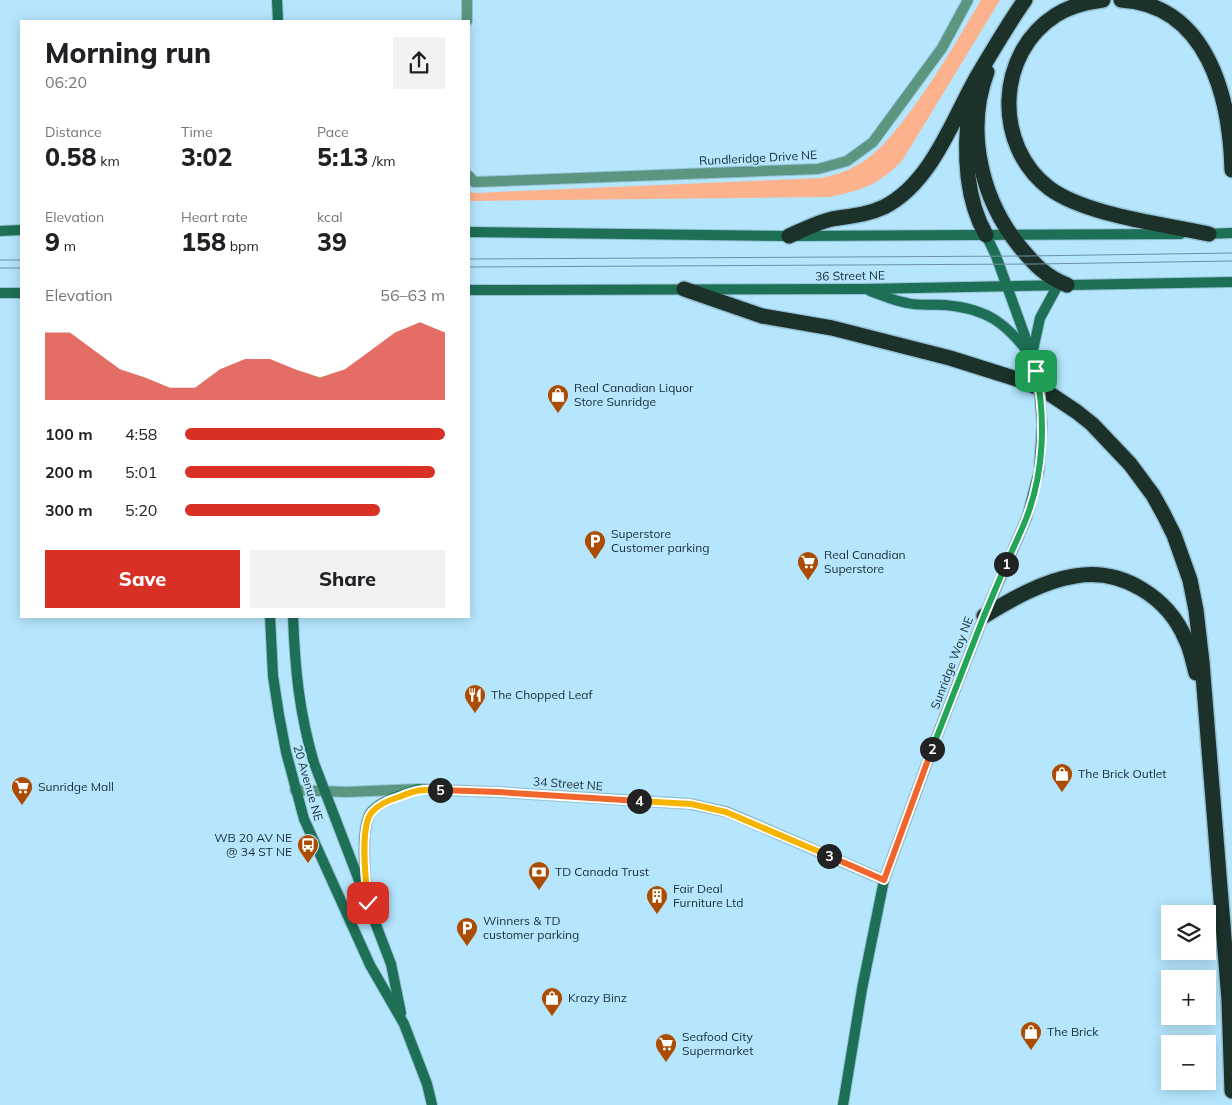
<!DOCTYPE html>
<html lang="en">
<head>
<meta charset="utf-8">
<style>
  :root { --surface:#fff; --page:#f2f2f2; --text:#202124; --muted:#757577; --accent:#d93025 }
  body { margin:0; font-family:Mulish,sans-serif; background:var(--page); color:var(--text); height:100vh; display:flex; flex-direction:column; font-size:19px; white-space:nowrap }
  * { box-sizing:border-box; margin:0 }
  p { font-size:16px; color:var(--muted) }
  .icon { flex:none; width:28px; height:28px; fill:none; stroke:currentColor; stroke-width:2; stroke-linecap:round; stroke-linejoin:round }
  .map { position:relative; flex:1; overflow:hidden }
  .sheet { position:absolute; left:20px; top:20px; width:450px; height:598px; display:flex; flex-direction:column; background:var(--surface); border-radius:0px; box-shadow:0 2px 12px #0003 }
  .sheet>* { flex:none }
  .buttons { position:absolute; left:1161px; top:905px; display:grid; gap:10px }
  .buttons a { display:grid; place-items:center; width:55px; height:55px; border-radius:0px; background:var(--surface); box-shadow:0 2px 12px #0003; font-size:25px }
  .pin { position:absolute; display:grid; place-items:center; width:42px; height:42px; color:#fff; margin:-21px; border-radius:10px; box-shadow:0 2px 8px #0006 }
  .km { position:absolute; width:25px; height:25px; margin:-12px; border-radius:50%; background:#222; color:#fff; font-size:14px; line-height:25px; text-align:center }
  .round { display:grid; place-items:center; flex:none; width:52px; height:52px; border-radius:0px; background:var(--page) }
  .headline { display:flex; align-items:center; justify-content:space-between; height:85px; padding:0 25px }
  h1 { font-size:28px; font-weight:800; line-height:38px }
  .metrics { display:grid; grid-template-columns:repeat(3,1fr); gap:8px; height:85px; padding:5px 25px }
  .metrics div { display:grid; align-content:center }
  .metrics b { font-size:25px; font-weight:800 }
  .metrics small { font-size:14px; font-weight:400 }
  .metrics p { font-size:14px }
  .chart { height:140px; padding:10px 25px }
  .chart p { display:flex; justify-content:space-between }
  .chart svg { width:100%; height:90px; margin-top:5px; fill:var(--accent); opacity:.7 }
  .primary-button { display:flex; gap:10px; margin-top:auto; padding:10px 25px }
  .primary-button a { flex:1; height:58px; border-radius:0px; background:var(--accent); color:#fff; font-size:20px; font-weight:800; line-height:58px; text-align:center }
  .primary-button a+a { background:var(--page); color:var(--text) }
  ul { padding:0 25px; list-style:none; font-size:16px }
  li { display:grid; grid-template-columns:80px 60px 1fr; align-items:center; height:38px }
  li i { height:12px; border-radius:6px; background:var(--accent) }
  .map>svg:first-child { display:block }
  .green { fill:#fcb28c }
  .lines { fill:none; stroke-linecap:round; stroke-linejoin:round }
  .street-casing { stroke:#96c1d5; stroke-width:12 }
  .secondary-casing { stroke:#96c1d5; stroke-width:12 }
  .highway-casing { stroke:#96c1d5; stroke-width:18 }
  .street { stroke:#5a9680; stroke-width:10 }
  .secondary { stroke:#1d6f56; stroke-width:10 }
  .highway { stroke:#1b3129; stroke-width:15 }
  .tram { stroke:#6e91a2; stroke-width:1 }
  .secondary-bridge-casing { stroke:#96c1d5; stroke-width:12; stroke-linecap:butt }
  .secondary-bridge { stroke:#1d6f56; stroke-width:10 }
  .split-1-casing { stroke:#fff; stroke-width:10 }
  .split-2-casing { stroke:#fff; stroke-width:10 }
  .split-3-casing { stroke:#fff; stroke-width:10 }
  .split-4-casing { stroke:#fff; stroke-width:10 }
  .split-5-casing { stroke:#fff; stroke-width:10 }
  .split-6-casing { stroke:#fff; stroke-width:10 }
  .split-1 { stroke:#22a559; stroke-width:6 }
  .split-2 { stroke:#22a559; stroke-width:6 }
  .split-3 { stroke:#f0652b; stroke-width:6 }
  .split-4 { stroke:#f5b400; stroke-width:6 }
  .split-5 { stroke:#f0652b; stroke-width:6 }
  .split-6 { stroke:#f5b400; stroke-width:6 }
  .labels { text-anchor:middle; stroke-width:4; stroke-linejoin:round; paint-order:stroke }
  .street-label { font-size:12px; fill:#192c35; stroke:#b5e6fd }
  .poi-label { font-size:12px; fill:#192c35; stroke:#b5e6fd; text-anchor:start }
</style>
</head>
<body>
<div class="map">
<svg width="1232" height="1105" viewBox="0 0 1232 1105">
  <rect width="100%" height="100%" fill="#b5e6fd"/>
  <path class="green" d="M981 0H1000L902 161C876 186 865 189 830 197L469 201V192L476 193 821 178C841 174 858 167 873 154 885 144 894 132 904 120 933 82 957 41 981 0Z"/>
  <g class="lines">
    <g class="street-casing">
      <g id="street">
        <polyline points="467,0 467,21"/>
        <polyline points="469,176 474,182 818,169 847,161 873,142 942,48 968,0"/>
        <polyline points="295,790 346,792 419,789 497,792 691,804 727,812 884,880"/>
      </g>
    </g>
    <g class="secondary-casing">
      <g id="secondary">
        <polyline points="277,0 278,21"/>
        <polyline points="0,231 21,230"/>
        <polyline points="469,232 789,236 1181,234"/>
        <polyline points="1203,234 1232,233"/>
        <polyline points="986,235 996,256 1030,350"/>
        <polyline points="469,290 863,289 1232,282"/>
        <path d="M870 291C882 295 894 301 907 303 919 306 933 304 945 305 988 309 1006 323 1031 356"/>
        <polyline points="0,293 21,293"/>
        <polyline points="1032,355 1040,318 1058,285"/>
        <polyline points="270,616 273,676 279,715 286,752 304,819 370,965 404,1024 427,1084 432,1105"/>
        <path d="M293 616C295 669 299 712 314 763L391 964 401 1013"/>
        <path d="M366 889C365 872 360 824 372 811 384 799 403 795 419 789"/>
        <polyline points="843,1105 862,989 884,880 935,741 984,616 1027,517 1039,471 1042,425"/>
      </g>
    </g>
    <g class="highway-casing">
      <g id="highway">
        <path d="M1103 0C1087 2 1070 6 1056 15 996 53 993 145 1049 188 1085 215 1163 224 1209 234"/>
        <path d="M1121 0C1208 5 1230 98 1232 170"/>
        <path d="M987 72C965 131 981 199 1020 247 1035 265 1045 276 1067 285"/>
        <path d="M970 103C964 146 964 196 986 235"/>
        <path d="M789 236C803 230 818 222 832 219 850 216 867 215 884 207 932 183 953 118 978 75 993 50 1008 24 1025 0"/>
        <polyline points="684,289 762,316 832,328 950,358 1020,380 1047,392 1077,412 1092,424 1130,464 1153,495 1164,515 1174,535 1190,580 1196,610 1202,662 1229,1000 1232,1091"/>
        <path d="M984 616C1012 599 1043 581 1075 576 1122 568 1168 597 1186 640 1191 650 1193 662 1196 673"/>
      </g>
    </g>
    <use href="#street" class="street"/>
    <use href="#secondary" class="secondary"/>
    <use href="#highway" class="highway"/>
    <g class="tram">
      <polyline points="469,259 1028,256 1232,253"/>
      <polyline points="0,260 21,260"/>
      <polyline points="469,267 1035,264 1232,261"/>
      <polyline points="0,268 21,268"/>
    </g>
    <g class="secondary-bridge-casing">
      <polyline id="secondary-bridge" points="1031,356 1039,387 1042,425"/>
    </g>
    <use href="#secondary-bridge" class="secondary-bridge"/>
  </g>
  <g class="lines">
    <g class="split-1-casing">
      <path id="split-1" d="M1006 564C1013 549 1020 534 1026 519 1044 473 1046 419 1036 371"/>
    </g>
    <g class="split-2-casing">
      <polyline id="split-2" points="932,749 984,616 1006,564"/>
    </g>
    <g class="split-3-casing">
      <polyline id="split-3" points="829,856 884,880 932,749"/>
    </g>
    <g class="split-4-casing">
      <polyline id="split-4" points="639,801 691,804 726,812 829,856"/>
    </g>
    <g class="split-5-casing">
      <polyline id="split-5" points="440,790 498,792 639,801"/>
    </g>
    <g class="split-6-casing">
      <path id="split-6" d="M368 903C366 883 359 826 372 812 379 804 389 800 399 797 416 790 422 789 440 790"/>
    </g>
    <use href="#split-1" class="split-1"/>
    <use href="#split-2" class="split-2"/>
    <use href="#split-3" class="split-3"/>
    <use href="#split-4" class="split-4"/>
    <use href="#split-5" class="split-5"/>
    <use href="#split-6" class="split-6"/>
  </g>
  <defs>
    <g id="shop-pin" transform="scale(1.125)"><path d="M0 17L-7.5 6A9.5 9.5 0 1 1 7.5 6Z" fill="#ac4c02" stroke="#b5e6fd"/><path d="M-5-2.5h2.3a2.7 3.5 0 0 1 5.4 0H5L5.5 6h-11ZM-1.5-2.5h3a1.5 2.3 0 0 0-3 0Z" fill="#fff"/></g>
    <g id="parking-pin" transform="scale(1.125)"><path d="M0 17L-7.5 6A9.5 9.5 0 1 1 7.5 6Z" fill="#ac4c02" stroke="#b5e6fd"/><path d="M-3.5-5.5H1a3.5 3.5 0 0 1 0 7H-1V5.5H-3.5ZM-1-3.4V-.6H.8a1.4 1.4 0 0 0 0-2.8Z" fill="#fff"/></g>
    <g id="supermarket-pin" transform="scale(1.125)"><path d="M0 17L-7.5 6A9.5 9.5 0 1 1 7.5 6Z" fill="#ac4c02" stroke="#b5e6fd"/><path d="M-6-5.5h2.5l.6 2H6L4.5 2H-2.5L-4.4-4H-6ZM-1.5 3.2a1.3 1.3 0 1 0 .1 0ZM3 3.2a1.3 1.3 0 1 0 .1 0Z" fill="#fff"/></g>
    <g id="restaurant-pin" transform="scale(1.125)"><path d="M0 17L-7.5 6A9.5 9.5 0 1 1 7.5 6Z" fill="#ac4c02" stroke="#b5e6fd"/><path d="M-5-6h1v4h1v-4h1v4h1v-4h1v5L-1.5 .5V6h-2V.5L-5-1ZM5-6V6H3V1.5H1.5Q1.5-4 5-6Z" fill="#fff"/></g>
    <g id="bus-pin" transform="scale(1.125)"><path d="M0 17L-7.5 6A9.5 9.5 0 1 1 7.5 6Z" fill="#ac4c02" stroke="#b5e6fd"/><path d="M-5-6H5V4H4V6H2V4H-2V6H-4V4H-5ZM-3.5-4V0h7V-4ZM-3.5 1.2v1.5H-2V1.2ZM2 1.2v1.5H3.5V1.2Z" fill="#fff"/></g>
    <g id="bank-pin" transform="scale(1.125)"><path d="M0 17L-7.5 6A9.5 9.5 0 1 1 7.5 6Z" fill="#ac4c02" stroke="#b5e6fd"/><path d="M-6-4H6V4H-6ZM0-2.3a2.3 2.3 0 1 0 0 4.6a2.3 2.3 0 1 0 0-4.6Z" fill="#fff"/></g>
    <g id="building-pin" transform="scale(1.125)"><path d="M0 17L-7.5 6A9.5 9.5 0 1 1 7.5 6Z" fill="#ac4c02" stroke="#b5e6fd"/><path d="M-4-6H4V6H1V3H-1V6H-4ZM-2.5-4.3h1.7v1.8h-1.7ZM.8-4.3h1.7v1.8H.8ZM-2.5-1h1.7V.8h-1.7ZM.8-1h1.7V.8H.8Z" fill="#fff"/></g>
  </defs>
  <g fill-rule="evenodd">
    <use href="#shop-pin" x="558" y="395"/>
    <use href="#parking-pin" x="595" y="541"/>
    <use href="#supermarket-pin" x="808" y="562"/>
    <use href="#restaurant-pin" x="475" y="695"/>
    <use href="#shop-pin" x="1062" y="774"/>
    <use href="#supermarket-pin" x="22" y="787"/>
    <use href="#bus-pin" x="308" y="845"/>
    <use href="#bank-pin" x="539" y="872"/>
    <use href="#building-pin" x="657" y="896"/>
    <use href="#parking-pin" x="467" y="928"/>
    <use href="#shop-pin" x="552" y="998"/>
    <use href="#shop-pin" x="1031" y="1032"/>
    <use href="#supermarket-pin" x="666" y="1044"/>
  </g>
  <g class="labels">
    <g class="street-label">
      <text transform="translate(758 158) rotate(-3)" y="4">Rundleridge Drive NE</text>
      <text transform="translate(850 276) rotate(-1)" y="4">36 Street NE</text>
      <text transform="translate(952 663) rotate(-69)" y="4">Sunridge Way NE</text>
      <text transform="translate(308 783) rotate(74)" y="4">20 Avenue NE</text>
      <text transform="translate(568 784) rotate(4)" y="4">34 Street NE</text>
    </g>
    <g class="poi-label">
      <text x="574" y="392">Real Canadian Liquor<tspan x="574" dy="14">Store Sunridge</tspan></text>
      <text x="611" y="538">Superstore<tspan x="611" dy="14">Customer parking</tspan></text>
      <text x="824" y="559">Real Canadian<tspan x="824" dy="14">Superstore</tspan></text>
      <text x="491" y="699">The Chopped Leaf</text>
      <text x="1078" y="778">The Brick Outlet</text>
      <text x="38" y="791">Sunridge Mall</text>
      <text x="292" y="842" text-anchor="end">WB 20 AV NE<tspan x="292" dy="14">@ 34 ST NE</tspan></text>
      <text x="555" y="876">TD Canada Trust</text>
      <text x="673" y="893">Fair Deal<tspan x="673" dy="14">Furniture Ltd</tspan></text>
      <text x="483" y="925">Winners &amp; TD<tspan x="483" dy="14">customer parking</tspan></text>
      <text x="568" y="1002">Krazy Binz</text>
      <text x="1047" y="1036">The Brick</text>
      <text x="682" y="1041">Seafood City<tspan x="682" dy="14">Supermarket</tspan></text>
    </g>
  </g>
</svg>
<div class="buttons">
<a><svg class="icon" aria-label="layers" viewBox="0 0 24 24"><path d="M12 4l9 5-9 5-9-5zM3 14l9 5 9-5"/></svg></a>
<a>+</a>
<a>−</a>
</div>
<div class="pin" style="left:1036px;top:371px;background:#1e9e55"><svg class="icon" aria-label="arrive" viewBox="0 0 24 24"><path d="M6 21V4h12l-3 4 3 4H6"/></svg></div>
<div class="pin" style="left:368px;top:903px;background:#d93025"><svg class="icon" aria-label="check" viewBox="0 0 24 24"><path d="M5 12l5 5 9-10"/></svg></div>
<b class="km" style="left:1006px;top:564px">1</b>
<b class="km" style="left:932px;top:749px">2</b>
<b class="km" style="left:829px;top:856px">3</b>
<b class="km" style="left:639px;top:801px">4</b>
<b class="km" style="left:440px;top:790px">5</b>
<section class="sheet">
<div class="headline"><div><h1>Morning run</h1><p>06:20</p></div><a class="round"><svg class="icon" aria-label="share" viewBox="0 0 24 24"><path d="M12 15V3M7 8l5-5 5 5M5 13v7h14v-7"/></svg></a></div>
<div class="metrics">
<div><p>Distance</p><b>0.58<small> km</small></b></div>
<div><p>Time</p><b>3:02</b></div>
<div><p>Pace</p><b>5:13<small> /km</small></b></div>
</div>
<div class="metrics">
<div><p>Elevation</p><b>9<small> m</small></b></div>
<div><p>Heart rate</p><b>158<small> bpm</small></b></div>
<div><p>kcal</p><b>39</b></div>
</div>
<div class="chart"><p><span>Elevation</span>56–63 m</p>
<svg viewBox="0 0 160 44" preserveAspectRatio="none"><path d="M0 44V11L10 11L20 20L30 29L40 33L50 38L60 38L70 29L80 24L90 24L100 29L110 33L120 29L130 20L140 11L150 6L160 11V44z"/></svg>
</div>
<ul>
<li><b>100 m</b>4:58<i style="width:100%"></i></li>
<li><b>200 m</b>5:01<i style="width:96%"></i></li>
<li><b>300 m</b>5:20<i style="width:75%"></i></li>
</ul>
<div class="primary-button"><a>Save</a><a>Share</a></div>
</section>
</div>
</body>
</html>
